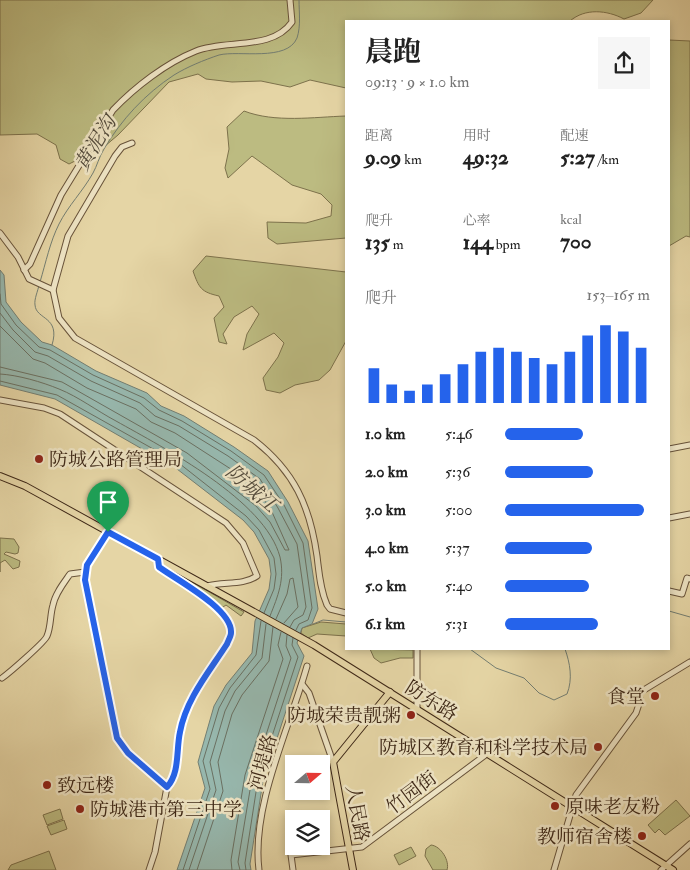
<!DOCTYPE html>
<html lang="zh">
<head>
<meta charset="utf-8">
<style>
  :root { --surface:#fff; --page:#f6f6f6; --text:#222; --muted:#767676; --accent:#2563eb }
  body { margin:0; font-family:"IM FELL Double Pica","Noto Serif SC",serif; background:var(--page); color:var(--text); height:100vh; display:flex; flex-direction:column; font-size:19px; white-space:nowrap }
  * { box-sizing:border-box; margin:0 }
  p { font-size:16px; color:var(--muted) }
  .icon { flex:none; width:28px; height:28px; fill:none; stroke:currentColor; stroke-width:2; stroke-linecap:round; stroke-linejoin:round }
  .map { position:relative; flex:1; overflow:hidden }
  .details { position:absolute; left:345px; top:20px; width:325px; height:630px; display:flex; flex-direction:column; background:var(--surface); border-radius:0px; box-shadow:0 2px 8px #0003 }
  .details>* { flex:none }
  .needle { width:32px; rotate:70deg }
  .buttons { position:absolute; left:285px; top:755px; display:grid; gap:10px }
  .buttons a { display:grid; place-items:center; width:45px; height:45px; border-radius:0px; background:var(--surface); box-shadow:0 2px 8px #0003; font-size:25px }
  .pin { position:absolute; display:grid; place-items:center; width:42px; height:42px; color:#fff; margin:-51px -21px; border-radius:50% 50% 50% 0; rotate:-45deg; box-shadow:0 0 5px #0007 }
  .pin .icon { rotate:45deg }
  .round { display:grid; place-items:center; flex:none; width:52px; height:52px; border-radius:0px; background:var(--page) }
  .overview { display:flex; align-items:center; justify-content:space-between; height:85px; padding:0 20px }
  h1 { font-size:28px; font-weight:700; line-height:38px }
  .metrics { display:grid; grid-template-columns:repeat(3,1fr); gap:8px; height:85px; padding:5px 20px }
  .metrics div { display:grid; align-content:center }
  .metrics b { font-size:21px; font-weight:700 }
  .metrics small { font-size:14px; font-weight:400 }
  .metrics p { font-size:14px }
  .chart { height:140px; padding:10px 20px }
  .chart p { display:flex; justify-content:space-between }
  .chart svg { width:100%; height:90px; margin-top:5px; stroke:var(--accent); stroke-width:6 }
  ul { padding:0 20px; list-style:none; font-size:16px }
  li { display:grid; grid-template-columns:80px 60px 1fr; align-items:center; height:38px }
  li i { height:12px; border-radius:6px; background:var(--accent) }
  .map>svg:first-child { display:block }
  .green { fill:#bcbb81; stroke:#7d724c }
  .water { fill:#97b8ae; stroke:#737e72 }
  .lines { fill:none; stroke-linecap:round; stroke-linejoin:round }
  .shore { stroke:#6a7062; stroke-width:1 }
  .stream { stroke:#737e72; stroke-width:1 }
  .minor-casing { stroke:#68533a; stroke-width:7 }
  .major-casing { stroke:#3e2817; stroke-width:8 }
  .minor { stroke:#eee4c4; stroke-width:5 }
  .major { stroke:#e5d5a5; stroke-width:6 }
  .route-casing { stroke:#fff; stroke-width:10 }
  .route { stroke:#2563eb; stroke-width:6 }
  .poi-dot { fill:#8f2418; stroke:#eee4c4; stroke-width:2 }
  .labels { text-anchor:middle; stroke-width:5; stroke-linejoin:round; paint-order:stroke }
  .poi-label { font-size:19px; fill:#3e2817; stroke:#eee4c4; text-anchor:start }
  .street-label { font-size:19px; fill:#3e2817; stroke:#eee4c4 }
  .water-label { font-size:20px; font-style:italic; fill:#544c3d; stroke:#eee4c4 }
</style>
</head>
<body>
<div class="map">
<svg width="690" height="870" viewBox="0 0 690 870">
  <rect width="100%" height="100%" fill="#e5d5a5"/>
  <filter id="stains"><feTurbulence type="fractalNoise" baseFrequency=".004" numOctaves="4"/><feColorMatrix values="0 0 0 0 .2 0 0 0 0 .09 0 0 0 0 .02 0 0 0 .5 -.17"/></filter>
  <radialGradient id="worn" r=".72"><stop offset=".6" stop-color="#630" stop-opacity="0"/><stop offset="1" stop-color="#630" stop-opacity=".3"/></radialGradient>
  <g class="green">
    <path d="M0 0H653L641 13 624 19C607 10 585 8 570 21H346V88L310 80 290 87 261 81 232 82 206 79 198 74 169 82 118 135 105 146 69 164 60 159 56 145 37 134 0 135Z"/>
    <polygon points="669,40 690,41 690,237 686,236 669,246"/>
    <path d="M244 111C275 123 314 117 346 116V238L277 244 268 238 267 222 306 223 331 216 332 205 321 194 292 185 252 156 228 178 225 168 229 149 227 127Z"/>
    <path d="M206 256 346 272V341L330 370 319 380 295 385 280 393 266 390 263 378 278 357 284 343 274 333 243 350 247 334 259 314 252 306 234 317 223 334 227 344 219 342 214 318 224 307 219 296C201 292 199 288 193 271Z"/>
    <polygon points="0,538 14,539 19,547 18,553 15,554 6,552 4,554 20,561 19,567 13,569 5,560 0,563 0,572"/>
    <polygon points="171,570 244,612 241,616 226,605 220,609"/>
    <polygon points="321,622 346,624 346,636 317,634 308,638 301,633 302,628"/>
    <polygon points="370,649 413,650 413,658 400,658 381,663 374,658"/>
    <polygon points="676,800 690,816 665,835 659,829 655,833 648,825"/>
    <polygon points="60,809 63,819 47,825 43,815"/>
    <polygon points="64,820 67,829 51,835 47,826"/>
    <path d="M431 845C441 846 450 861 447 870H433L425 856 426 849Z"/>
    <polygon points="411,847 416,856 399,865 394,855"/>
    <polygon points="49,851 56,870 8,870 11,865"/>
  </g>
  <polygon class="water" points="0,270 4,275 6,302 21,322 42,342 52,345 96,371 147,393 161,406 184,416 234,447 268,471 288,502 308,541 318,609 312,624 302,628 297,643 304,656 263,781 250,864 251,870 177,870 205,788 198,762 214,706 226,685 252,653 255,621 269,589 271,574 269,559 254,532 243,520 177,469 55,399 0,385"/>
  <g class="lines">
    <g class="shore">
      <polyline points="0,294 1,304 16,325 39,347 50,350 93,375 144,398 159,410 182,421 231,451 264,475 284,505 303,543 312,608 308,620 299,624 296,630"/>
      <polyline points="0,313 13,330 35,352 48,356 91,381 140,403 155,416 179,426 228,456 260,479 278,508 297,544 306,607 303,615 294,620 290,627"/>
      <polyline points="0,326 33,359 45,363 87,388 136,409 151,422 175,433 254,484 272,512 289,550 285,550 270,522 256,506 187,453 62,382 0,367"/>
      <path d="M0 374C18 375 42 382 59 389 79 397 97 411 116 421 164 448 265 500 280 557 285 579 278 596 270 616"/>
      <polyline points="0,381 57,395 180,464 246,516 259,530 274,558 276,574 274,589 264,613"/>
      <polyline points="276,619 287,594 290,579 293,578 298,607 284,623"/>
      <polyline points="183,870 210,789 203,761 219,708 230,688 256,655 261,621"/>
      <polyline points="189,870 216,790 210,762 225,711 235,691 262,658 266,624"/>
      <polyline points="197,870 223,791 218,762 232,714 242,695 269,661 273,627"/>
      <polyline points="232,870 231,860 245,775 283,659 278,645 281,632"/>
      <polyline points="240,870 238,862 252,778 291,658 286,646 287,635"/>
      <polyline points="246,870 245,863 258,779 298,657 292,645 293,638"/>
    </g>
    <g class="stream">
      <path d="M40 282C46 262 50 242 59 224 68 206 83 191 93 173 97 166 99 157 104 149 121 120 145 94 174 75 187 67 204 60 219 55 239 50 287 62 297 38 301 26 299 12 299 0"/>
      <path d="M39 285C38 291 34 299 35 305 36 320 61 316 52 345"/>
      <polyline points="669,611 690,617"/>
      <polyline points="313,624 323,620 346,622"/>
      <path d="M470 649 496 668 524 678 539 693 554 700 567 694C573 679 570 663 565 649"/>
    </g>
    <g class="minor-casing">
      <g id="minor">
        <path d="M132 143 122 147 115 156 68 236 53 290 59 318 75 338 254 440C294 471 310 506 317 556 319 572 320 589 327 605L330 609 346 613"/>
        <polyline points="0,233 18,257 29,279 53,290"/>
        <path d="M24 270 30 264 61 195 113 110C135 87 166 63 196 51 226 39 272 51 292 22L290 0"/>
        <path d="M0 400 44 408 60 414 226 523 243 543 257 576C242 586 224 581 207 586"/>
        <polyline points="669,449 690,445"/>
        <polyline points="669,518 690,514"/>
        <polyline points="108,532 87,565 85,580 117,738 128,753 167,787"/>
        <path d="M158 559 159 567C175 579 232 609 231 633 231 636 228 641 227 644 209 672 186 699 180 732 176 750 180 773 167 787"/>
        <polyline points="669,591 682,594 687,578 690,579"/>
        <polyline points="417,649 417,708"/>
        <path d="M2 678C9 673 45 642 47 636 51 627 50 615 53 605 55 594 63 584 70 574L85 572"/>
        <polyline points="302,684 309,693 333,762"/>
        <polyline points="149,870 155,852 167,787"/>
        <path d="M259 870C251 806 290 727 307 666"/>
        <polyline points="293,870 291,855 362,847 488,753"/>
        <polyline points="554,870 576,795 636,713 640,701 639,693 690,662"/>
        <polyline points="661,870 690,844"/>
      </g>
    </g>
    <g class="major-casing">
      <g id="major">
        <polyline points="0,476 25,486 314,645 673,870"/>
        <polyline points="353,870 333,762 390,692"/>
      </g>
    </g>
    <use href="#minor" class="minor"/>
    <use href="#major" class="major"/>
  </g>
  <g class="lines">
    <g class="route-casing">
      <path id="route" d="M108 532 158 559 159 567C175 579 233 609 231 633 231 636 228 641 227 644 209 672 186 699 180 732 176 750 180 773 167 787L128 753 117 738 85 580 87 565Z"/>
    </g>
    <use href="#route" class="route"/>
  </g>
  <g class="poi-dot">
    <circle cx="39" cy="459" r="5"/>
    <circle cx="655" cy="696" r="5"/>
    <circle cx="411" cy="715" r="5"/>
    <circle cx="598" cy="747" r="5"/>
    <circle cx="47" cy="785" r="5"/>
    <circle cx="555" cy="806" r="5"/>
    <circle cx="80" cy="809" r="5"/>
    <circle cx="642" cy="836" r="5"/>
  </g>
  <g class="labels">
    <g class="poi-label">
      <text x="49" y="466">防城公路管理局</text>
      <text x="645" y="703" text-anchor="end">食堂</text>
      <text x="401" y="722" text-anchor="end">防城荣贵靓粥</text>
      <text x="588" y="754" text-anchor="end">防城区教育和科学技术局</text>
      <text x="57" y="792">致远楼</text>
      <text x="565" y="813">原味老友粉</text>
      <text x="90" y="816">防城港市第三中学</text>
      <text x="632" y="843" text-anchor="end">教师宿舍楼</text>
    </g>
    <g class="street-label">
      <text transform="translate(432 700) rotate(32)" y="7">防东路</text>
      <text transform="translate(262 762) rotate(-74)" y="7">河堤路</text>
      <text transform="translate(411 792) rotate(-37)" y="7">竹园街</text>
      <text transform="translate(358 813) rotate(80)" y="7">人民路</text>
    </g>
    <g class="water-label">
      <text transform="translate(95 143) rotate(-59)" y="7">黄泥沟</text>
      <text transform="translate(252 488) rotate(41)" y="7">防城江</text>
    </g>
  </g>
  <rect width="100%" height="100%" filter="url(#stains)"/>
  <rect width="100%" height="100%" fill="url(#worn)"/>
</svg>
<div class="buttons">
<a><svg class="needle" viewBox="-14 -14 28 28"><path d="M0-13l5 13h-10z" fill="#e53935"/><path d="M0 13l5-13h-10z" fill="#767676"/></svg></a>
<a><svg class="icon" aria-label="layers" viewBox="0 0 24 24"><path d="M12 4l9 5-9 5-9-5zM3 14l9 5 9-5"/></svg></a>
</div>
<div class="pin" style="left:108px;top:532px;background:#1e9e55"><svg class="icon" aria-label="arrive" viewBox="0 0 24 24"><path d="M6 21V4h12l-3 4 3 4H6"/></svg></div>
<section class="details">
<div class="overview"><div><h1>晨跑</h1><p>09:13 · 9 × 1.0 km</p></div><a class="round"><svg class="icon" aria-label="share" viewBox="0 0 24 24"><path d="M12 15V3M7 8l5-5 5 5M5 13v7h14v-7"/></svg></a></div>
<div class="metrics">
<div><p>距离</p><b>9.09<small> km</small></b></div>
<div><p>用时</p><b>49:32</b></div>
<div><p>配速</p><b>5:27<small> /km</small></b></div>
</div>
<div class="metrics">
<div><p>爬升</p><b>135<small> m</small></b></div>
<div><p>心率</p><b>144<small> bpm</small></b></div>
<div><p>kcal</p><b>700</b></div>
</div>
<div class="chart"><p><span>爬升</span>153–165 m</p>
<svg viewBox="0 0 160 44" preserveAspectRatio="none"><path d="M5 44V27M15 44V35M25 44V38M35 44V35M45 44V30M55 44V25M65 44V19M75 44V17M85 44V19M95 44V22M105 44V25M115 44V19M125 44V11M135 44V6M145 44V9M155 44V17"/></svg>
</div>
<ul>
<li><b>1.0 km</b>5:46<i style="width:54%"></i></li>
<li><b>2.0 km</b>5:36<i style="width:61%"></i></li>
<li><b>3.0 km</b>5:00<i style="width:96%"></i></li>
<li><b>4.0 km</b>5:37<i style="width:60%"></i></li>
<li><b>5.0 km</b>5:40<i style="width:58%"></i></li>
<li><b>6.1 km</b>5:31<i style="width:64%"></i></li>
</ul>
</section>
</div>
</body>
</html>
